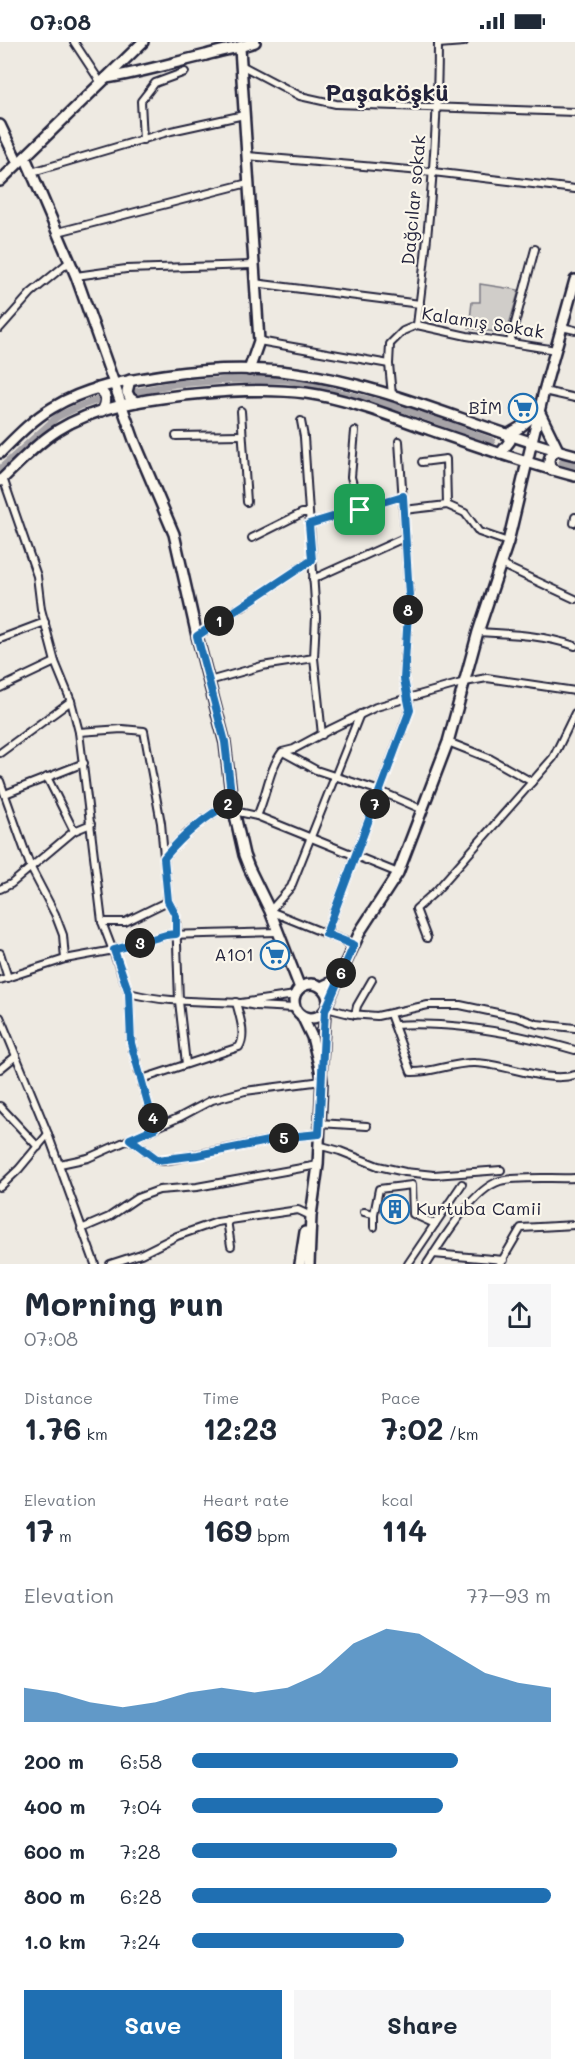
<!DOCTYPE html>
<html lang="en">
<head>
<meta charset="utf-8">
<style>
  :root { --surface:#fff; --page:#f6f6f7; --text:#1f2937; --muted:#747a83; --accent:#1f6fb2 }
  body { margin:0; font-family:Mali,sans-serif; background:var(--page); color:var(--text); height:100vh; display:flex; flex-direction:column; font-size:22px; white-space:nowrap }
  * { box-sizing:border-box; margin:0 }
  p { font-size:20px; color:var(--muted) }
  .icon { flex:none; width:33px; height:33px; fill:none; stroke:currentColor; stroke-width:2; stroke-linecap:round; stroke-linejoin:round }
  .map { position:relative; height:1222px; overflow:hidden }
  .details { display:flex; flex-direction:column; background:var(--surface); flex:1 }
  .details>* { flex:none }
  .pin { position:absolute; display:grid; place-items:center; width:51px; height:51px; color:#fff; margin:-26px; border-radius:12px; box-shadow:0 3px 9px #0006 }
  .km { position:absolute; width:30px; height:30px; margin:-15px; border-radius:50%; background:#222; color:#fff; font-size:16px; line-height:30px; text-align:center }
  .round { display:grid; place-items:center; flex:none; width:63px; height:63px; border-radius:0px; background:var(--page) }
  .head { display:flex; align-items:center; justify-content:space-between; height:102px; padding:0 24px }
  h1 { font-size:33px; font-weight:700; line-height:45px }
  .stats { display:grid; grid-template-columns:repeat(3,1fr); gap:9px; height:102px; padding:6px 24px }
  .stats div { display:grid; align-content:center }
  .stats b { font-size:30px; font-weight:700 }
  .stats small { font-size:16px; font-weight:400 }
  .stats p { font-size:16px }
  .chart { height:168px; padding:12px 24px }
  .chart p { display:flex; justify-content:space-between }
  .chart svg { width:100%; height:108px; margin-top:6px; fill:var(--accent); opacity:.7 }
  .primary-button { display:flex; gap:12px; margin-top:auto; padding:12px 24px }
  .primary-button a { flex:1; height:69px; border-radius:0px; background:var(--accent); color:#fff; font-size:24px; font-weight:700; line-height:69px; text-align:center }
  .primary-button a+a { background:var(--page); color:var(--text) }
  ul { padding:0 24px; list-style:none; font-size:20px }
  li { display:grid; grid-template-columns:96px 72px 1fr; align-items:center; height:45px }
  li i { height:15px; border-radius:8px; background:var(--accent) }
  .status { display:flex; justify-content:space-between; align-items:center; height:42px; padding:0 30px; background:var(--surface); direction:ltr }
  .status svg { height:16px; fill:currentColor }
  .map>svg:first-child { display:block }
  .green { fill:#d0cdc9; stroke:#797882; stroke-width:1.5 }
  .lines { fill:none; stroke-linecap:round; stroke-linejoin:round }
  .canal { stroke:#a6a3a7; stroke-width:7 }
  .street-casing { stroke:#22223b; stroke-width:10 }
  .secondary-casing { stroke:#22223b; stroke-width:14 }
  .street { stroke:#fbf7ec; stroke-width:6 }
  .secondary { stroke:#fbf7ec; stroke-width:9 }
  .route-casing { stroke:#fff; stroke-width:12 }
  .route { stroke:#1f6fb2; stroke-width:8 }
  .labels { text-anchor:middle; stroke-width:4.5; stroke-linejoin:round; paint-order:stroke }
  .street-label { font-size:18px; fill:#22223b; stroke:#fbf7ec }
  .poi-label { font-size:18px; fill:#22223b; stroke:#fbf7ec; text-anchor:end }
  .district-label { font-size:24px; font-weight:bold; fill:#22223b; stroke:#fbf7ec }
</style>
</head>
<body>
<div class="status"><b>07:08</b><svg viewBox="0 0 49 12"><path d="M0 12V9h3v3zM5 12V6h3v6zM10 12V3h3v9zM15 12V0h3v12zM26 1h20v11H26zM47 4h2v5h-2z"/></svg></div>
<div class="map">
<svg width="575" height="1222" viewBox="0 0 575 1222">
  <rect width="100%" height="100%" fill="#eeeae2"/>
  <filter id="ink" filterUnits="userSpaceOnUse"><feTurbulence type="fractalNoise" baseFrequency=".0167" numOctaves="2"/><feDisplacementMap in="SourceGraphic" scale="12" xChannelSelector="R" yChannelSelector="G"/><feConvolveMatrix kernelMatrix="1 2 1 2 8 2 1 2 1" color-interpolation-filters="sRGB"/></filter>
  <g filter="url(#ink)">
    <polygon class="green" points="480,242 519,248 507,290 502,291 469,286 472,260 480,260"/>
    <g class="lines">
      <g class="canal">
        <polyline points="134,350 175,342 230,338 289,338 401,366 492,399"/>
        <polyline points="562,420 575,423"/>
        <polyline points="0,427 57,375 80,364 101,357"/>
      </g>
      <g class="street-casing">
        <g id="street">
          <polyline points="74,0 101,41"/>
          <polyline points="438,2 464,0"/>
          <polyline points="241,23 300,54 336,62 575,70"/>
          <polyline points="143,98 141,59 155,41 185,30"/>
          <polyline points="247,114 433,130 575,147"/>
          <polyline points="32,130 171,89 244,73"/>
          <polyline points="58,190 248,141"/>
          <polyline points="76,234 126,227 252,223"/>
          <polyline points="254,241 420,262"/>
          <path d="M417 283C429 189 438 94 438 0"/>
          <polyline points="562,285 575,288"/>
          <polyline points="0,286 31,251 70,219"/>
          <polyline points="259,299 389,322"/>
          <polyline points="510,300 535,207"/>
          <polyline points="544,349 575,356"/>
          <polyline points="392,353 389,322 390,302 403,289 417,283 467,294 556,308"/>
          <polyline points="241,369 247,460"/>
          <polyline points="301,379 304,395 316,575 314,616 322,693"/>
          <polyline points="355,389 351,435 360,468"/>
          <polyline points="176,394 242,393"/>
          <polyline points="422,420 446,417 447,463"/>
          <polyline points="3,436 37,534 41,567 55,620 71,659 79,690 102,880 129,951 131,1001 155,1086"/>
          <polyline points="404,468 447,463 465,471 479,490 508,500"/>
          <polyline points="574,481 575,475"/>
          <polyline points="309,482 403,454"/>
          <polyline points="252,496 302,471 308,471"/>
          <polyline points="500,522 575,557"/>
          <polyline points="313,537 406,495"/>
          <path d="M478 590C511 592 543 593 575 604"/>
          <polyline points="197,594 312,518"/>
          <polyline points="0,597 45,580"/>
          <polyline points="209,639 262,624 314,616"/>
          <polyline points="0,646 55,620"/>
          <polyline points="79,690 122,687 144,689 161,781 168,859 176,874 179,959 186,1022"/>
          <polyline points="448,700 491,717 532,740"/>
          <polyline points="283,710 316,728 380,749 421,767"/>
          <polyline points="0,711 71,659"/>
          <polyline points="47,735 74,789"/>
          <polyline points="0,739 31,826 55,872 63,893 65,917"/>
          <polyline points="5,752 84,721"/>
          <polyline points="234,769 257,774 398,831"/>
          <path d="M257 774C267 753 268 729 282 710L294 707 331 687 376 665 465 640 487 636 575 649"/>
          <path d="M164 816C184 792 204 775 232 760"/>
          <polyline points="0,847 11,842 74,789 91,782"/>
          <polyline points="102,880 125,880 168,859"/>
          <polyline points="326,892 410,667 404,637 409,554 399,399"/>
          <polyline points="427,896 416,867 436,849 553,716 575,671"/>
          <polyline points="354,903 270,869 291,845 360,672"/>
          <polyline points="0,911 8,936"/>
          <polyline points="0,938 65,917 114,908 166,893 278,890"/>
          <path d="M129 951C167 961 203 959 241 961"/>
          <polyline points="295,953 241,961 256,964 295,966"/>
          <polyline points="326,966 350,972 377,974 428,963 460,963 517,975 537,982 575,986"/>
          <path d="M390 972 411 1030C432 1031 453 1020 475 1021 504 1021 547 1042 575 1033"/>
          <polyline points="355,973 357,964 372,938"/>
          <polyline points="0,975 48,1092 95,1222"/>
          <path d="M394 983C455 979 516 991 575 1008"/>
          <polyline points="0,1027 16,1014"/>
          <path d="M142 1037 239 1005C247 993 239 973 236 960"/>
          <polyline points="0,1064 38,1105"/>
          <polyline points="319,1081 367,1084"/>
          <polyline points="130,1097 158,1118 163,1119 288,1095 319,1092"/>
          <polyline points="318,1103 340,1109 378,1124 405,1130 434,1133 501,1128"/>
          <polyline points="60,1122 88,1116 180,1075 212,1058 245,1049 322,1039"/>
          <polyline points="0,1145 19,1127 48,1092"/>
          <polyline points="364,1170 374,1172 379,1147 412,1143 413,1172 435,1182"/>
          <polyline points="374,1172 374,1185"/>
          <polyline points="227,1178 231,1204"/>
          <polyline points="81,1187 109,1175 137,1156 159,1148 197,1145 318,1123"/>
          <polyline points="433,1212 504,1218"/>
          <polyline points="110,1222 141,1212 177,1194 217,1180 298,1168 311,1174"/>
          <polyline points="408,1222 462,1142"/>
          <path d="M427 1222C442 1199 473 1147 500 1139 516 1134 556 1137 575 1136"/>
          <polyline points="500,1222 521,1186 575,1183"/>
        </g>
      </g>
      <g class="secondary-casing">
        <g id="secondary">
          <polyline points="240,6 259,299 249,328"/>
          <path d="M106 36C140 31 172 21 206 13 222 8 239 6 255 0"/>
          <polyline points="0,83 18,121"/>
          <polyline points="25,115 76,234 134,398 174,492 197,594 225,701 232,760 244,813 249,826 270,869 300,946"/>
          <polyline points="0,139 143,0"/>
          <polyline points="130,338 127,350 130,356 136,360"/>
          <path d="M96 346C107 351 108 358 102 369"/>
          <path d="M0 411C16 395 32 378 52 366 86 345 125 339 164 333 206 327 253 325 296 331 393 344 481 389 575 413"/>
          <path d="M500 412 510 399 507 393 519 386 539 369 558 408C548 413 547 419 552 428"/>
          <path d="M0 439C19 421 36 402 58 388 95 365 141 358 184 353 224 349 266 346 306 351 348 357 388 373 428 387 477 404 525 421 575 434"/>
          <polyline points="338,937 361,888 398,831 448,700 478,590 508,500 544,349 575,238"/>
          <circle cx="311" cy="959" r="17"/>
          <polyline points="321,945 338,937 328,960"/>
          <polyline points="302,974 312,995 321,1031 325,969"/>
          <polyline points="300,1222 305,1190"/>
          <polyline points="309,1222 311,1174 318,1123 322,1039 321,1031"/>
        </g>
      </g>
      <use href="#street" class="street"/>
      <use href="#secondary" class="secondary"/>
    </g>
  </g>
  <g class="lines" filter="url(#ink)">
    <g class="route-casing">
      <path id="route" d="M403 454 409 554 404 637 410 668 326 892 354 903 325 969 319 1092 288 1095 198 1113 158 1118 130 1097 155 1086 131 1001 129 951 114 908 166 893 176 892V874L168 859 164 816C184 792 204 775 232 760L225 700 197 594 312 518 309 482Z"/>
    </g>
    <use href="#route" class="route"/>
  </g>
  <defs>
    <g id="supermarket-ring" transform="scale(1.5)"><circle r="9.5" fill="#fbf7ec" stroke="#1f6fb2" stroke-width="1.5"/><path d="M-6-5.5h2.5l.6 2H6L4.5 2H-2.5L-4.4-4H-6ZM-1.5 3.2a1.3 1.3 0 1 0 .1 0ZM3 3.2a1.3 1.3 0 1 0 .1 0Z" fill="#1f6fb2"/></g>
    <g id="building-ring" transform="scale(1.5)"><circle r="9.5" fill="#fbf7ec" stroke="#1f6fb2" stroke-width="1.5"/><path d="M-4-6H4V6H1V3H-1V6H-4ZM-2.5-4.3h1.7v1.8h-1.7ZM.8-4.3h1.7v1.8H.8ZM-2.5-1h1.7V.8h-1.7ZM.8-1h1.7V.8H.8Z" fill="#1f6fb2"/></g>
  </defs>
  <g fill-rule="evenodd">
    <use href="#supermarket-ring" x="523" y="366"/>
    <use href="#supermarket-ring" x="275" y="913"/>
    <use href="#building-ring" x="395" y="1167"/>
  </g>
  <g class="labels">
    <g class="street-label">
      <text transform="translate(414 158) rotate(-85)" y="6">Dağcılar sokak</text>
      <text transform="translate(483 281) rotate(9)" y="6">Kalamış Sokak</text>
    </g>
    <g class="poi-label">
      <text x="502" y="372">BİM</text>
      <text x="254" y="919">A101</text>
      <text x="416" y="1173" text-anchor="start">Kurtuba Camii</text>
    </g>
    <g class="district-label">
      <text x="387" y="59">Paşaköşkü</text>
    </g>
  </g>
</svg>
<div class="pin" style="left:360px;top:468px;background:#1e9e55"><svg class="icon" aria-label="arrive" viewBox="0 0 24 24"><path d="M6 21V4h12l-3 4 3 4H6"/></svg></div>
<b class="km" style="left:219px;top:579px">1</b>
<b class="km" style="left:228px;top:762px">2</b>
<b class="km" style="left:140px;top:901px">3</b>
<b class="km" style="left:153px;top:1076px">4</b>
<b class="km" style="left:284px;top:1096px">5</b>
<b class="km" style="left:341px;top:931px">6</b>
<b class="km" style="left:375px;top:762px">7</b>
<b class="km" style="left:408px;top:568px">8</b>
</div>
<section class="details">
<div class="head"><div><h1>Morning run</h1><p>07:08</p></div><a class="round"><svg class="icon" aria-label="share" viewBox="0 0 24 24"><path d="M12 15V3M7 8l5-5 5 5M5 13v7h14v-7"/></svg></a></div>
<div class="stats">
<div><p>Distance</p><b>1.76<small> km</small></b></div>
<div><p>Time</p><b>12:23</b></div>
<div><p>Pace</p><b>7:02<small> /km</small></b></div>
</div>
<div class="stats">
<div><p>Elevation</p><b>17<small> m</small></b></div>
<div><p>Heart rate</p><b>169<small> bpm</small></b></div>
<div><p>kcal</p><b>114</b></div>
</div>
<div class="chart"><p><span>Elevation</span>77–93 m</p>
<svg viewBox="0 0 160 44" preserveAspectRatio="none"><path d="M0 44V30L10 32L20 36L30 38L40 36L50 32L60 30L70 32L80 30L90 24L100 12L110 6L120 8L130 16L140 24L150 28L160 30V44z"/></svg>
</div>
<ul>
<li><b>200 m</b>6:58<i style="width:74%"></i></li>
<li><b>400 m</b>7:04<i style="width:70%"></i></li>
<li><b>600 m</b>7:28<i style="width:57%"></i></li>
<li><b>800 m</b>6:28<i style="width:100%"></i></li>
<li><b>1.0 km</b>7:24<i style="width:59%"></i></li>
</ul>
<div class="primary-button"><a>Save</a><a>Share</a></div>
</section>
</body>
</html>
